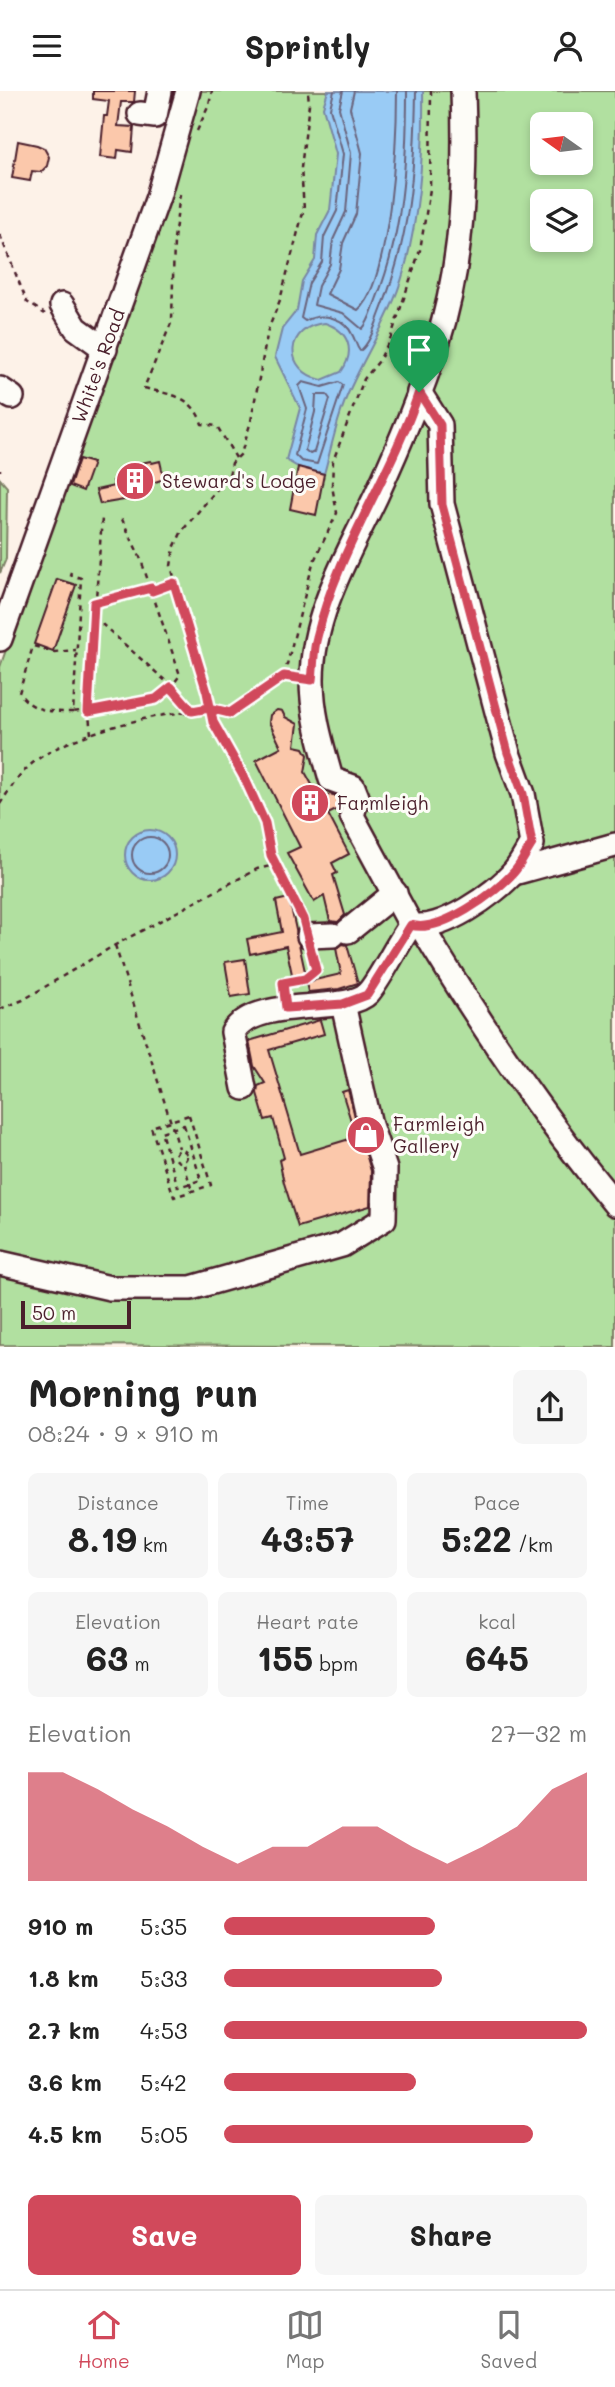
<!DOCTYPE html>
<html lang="en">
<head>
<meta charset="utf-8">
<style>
  :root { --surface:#fff; --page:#f6f6f6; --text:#222; --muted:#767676; --line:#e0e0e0; --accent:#d1495b }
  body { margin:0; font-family:Mali,sans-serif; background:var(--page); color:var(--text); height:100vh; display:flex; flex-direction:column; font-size:26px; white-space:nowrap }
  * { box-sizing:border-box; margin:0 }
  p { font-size:23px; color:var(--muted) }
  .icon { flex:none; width:38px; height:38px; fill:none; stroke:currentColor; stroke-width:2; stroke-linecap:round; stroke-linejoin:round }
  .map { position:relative; height:1256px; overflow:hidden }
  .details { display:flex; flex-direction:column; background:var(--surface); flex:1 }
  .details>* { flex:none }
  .needle { width:46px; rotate:284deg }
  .tools { position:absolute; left:530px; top:21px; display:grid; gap:14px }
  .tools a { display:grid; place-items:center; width:63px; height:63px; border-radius:10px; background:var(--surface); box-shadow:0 4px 10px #0003; font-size:35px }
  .scale { position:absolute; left:21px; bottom:18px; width:110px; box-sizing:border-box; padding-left:7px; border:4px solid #4a1f2b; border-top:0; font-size:19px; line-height:24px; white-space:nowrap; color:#4a1f2b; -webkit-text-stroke:5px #fdfcf7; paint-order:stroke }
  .pin { position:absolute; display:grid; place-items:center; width:60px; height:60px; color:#fff; margin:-72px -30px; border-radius:50% 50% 50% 0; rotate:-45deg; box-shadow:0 0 7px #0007 }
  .pin .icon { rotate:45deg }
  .round { display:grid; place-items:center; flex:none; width:74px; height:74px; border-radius:10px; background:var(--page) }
  .headline { display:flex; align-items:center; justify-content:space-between; height:119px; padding:0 28px }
  h1 { font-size:38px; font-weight:700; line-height:52px }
  .figures { display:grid; grid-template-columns:repeat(3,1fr); gap:10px; height:119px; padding:7px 28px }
  .figures div { display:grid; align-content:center; border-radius:10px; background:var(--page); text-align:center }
  .figures b { font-size:35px; font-weight:700 }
  .figures small { font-size:19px; font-weight:400 }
  .figures p { font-size:19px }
  .chart { height:196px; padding:14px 28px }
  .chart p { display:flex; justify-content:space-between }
  .chart svg { width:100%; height:126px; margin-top:7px; fill:var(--accent); opacity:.7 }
  .button { display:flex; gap:14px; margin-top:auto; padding:14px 28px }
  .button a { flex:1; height:80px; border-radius:10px; background:var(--accent); color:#fff; font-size:28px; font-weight:700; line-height:80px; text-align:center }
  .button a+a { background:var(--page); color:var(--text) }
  ul { padding:0 28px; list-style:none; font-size:23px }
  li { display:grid; grid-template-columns:112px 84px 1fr; align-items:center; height:52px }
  li i { height:18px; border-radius:9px; background:var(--accent) }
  header { display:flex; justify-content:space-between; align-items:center; height:91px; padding:0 28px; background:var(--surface); font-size:32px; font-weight:700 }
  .tab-bar { display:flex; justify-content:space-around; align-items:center; height:98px; border-top:2px solid var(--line); background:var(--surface); font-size:19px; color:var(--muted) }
  .tab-bar a { display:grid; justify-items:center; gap:4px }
  .tab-bar .selected { color:var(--accent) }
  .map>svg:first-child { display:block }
  .green { fill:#b1e0a0; stroke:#7e8066; stroke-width:2; fill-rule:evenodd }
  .water { fill:#99cbf5; stroke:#7986a4; stroke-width:2; fill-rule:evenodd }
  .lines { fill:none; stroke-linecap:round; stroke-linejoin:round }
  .shore { stroke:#6a647c; stroke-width:2 }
  .building { fill:#fbc8ab; stroke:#4a1f2b; stroke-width:2 }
  .minor-casing { stroke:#4a1f2b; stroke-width:28 }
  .path { stroke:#4a1f2b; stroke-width:2.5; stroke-dasharray:5 5; stroke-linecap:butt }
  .minor { stroke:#fdfcf7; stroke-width:23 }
  .route-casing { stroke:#fff; stroke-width:14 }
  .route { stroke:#d1495b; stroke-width:9 }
  .labels { text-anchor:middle; stroke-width:6; stroke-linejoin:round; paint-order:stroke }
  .street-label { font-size:19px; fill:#4a1f2b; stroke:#fdfcf7 }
  .poi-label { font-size:19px; fill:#4a1f2b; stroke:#fdfcf7; text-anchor:start }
</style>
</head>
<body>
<header><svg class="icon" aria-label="menu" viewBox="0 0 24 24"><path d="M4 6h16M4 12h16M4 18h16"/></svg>Sprintly<svg class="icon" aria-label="person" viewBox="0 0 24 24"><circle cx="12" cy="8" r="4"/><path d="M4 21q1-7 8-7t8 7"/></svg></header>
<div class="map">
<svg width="615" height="1257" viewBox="0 0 615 1257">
  <rect width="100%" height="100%" fill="#fdf2e8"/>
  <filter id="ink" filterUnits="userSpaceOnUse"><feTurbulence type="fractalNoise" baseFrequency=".0143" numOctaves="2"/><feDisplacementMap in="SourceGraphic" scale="14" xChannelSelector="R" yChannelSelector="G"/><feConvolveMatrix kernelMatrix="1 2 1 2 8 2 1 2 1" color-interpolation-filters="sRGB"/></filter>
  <g filter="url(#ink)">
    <g class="green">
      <path d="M194 0H615V1256L0 1254V576L70 377ZM542 33H581V72H542ZM542 110H581V149H542Z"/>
      <polygon points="0,388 7,396 6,468 0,482"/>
    </g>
    <g class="water">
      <path d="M328 0H423C424 60 420 122 404 180 393 221 369 257 351 296 338 323 332 354 324 383L298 376 286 369 300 317 275 266 282 238 297 219 302 190 315 169 317 144 330 119 336 63 323 16ZM325 232C349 240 356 260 341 281L322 289C282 280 285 235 325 232Z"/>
      <circle cx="150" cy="764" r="25"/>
    </g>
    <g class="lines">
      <g class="shore">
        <path d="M334 0 330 17 343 63 337 120 324 146 322 171 309 192 301 227 305 230C322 221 345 226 353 245 356 251 356 255 360 260 370 252 375 235 380 222 410 148 415 79 416 0"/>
        <path d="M343 0 339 17 351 62 346 121 333 149 330 173 318 195 314 214 343 222 362 238C369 232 372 219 376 209 403 142 407 72 407 0"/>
        <path d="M354 0 350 17 362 62 356 123 343 152 339 178 327 203 358 219C391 190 397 45 397 0"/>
        <polygon points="303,291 322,296 339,291 343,294 317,373 301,370 295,364 307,318 299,295"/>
        <polygon points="316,304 327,304 330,308 314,361 310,363 305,359 315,321"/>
        <circle cx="150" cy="764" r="18"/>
      </g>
    </g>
    <g class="building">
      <polygon points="93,0 135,0 134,11 121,11 118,35 134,36 132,61 118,59 117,68 100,66 104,25 107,25 109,10 93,8"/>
      <polygon points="18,50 37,54 44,57 49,66 47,75 41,81 32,80 30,90 12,87"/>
      <polygon points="79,368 93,372 83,400 70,395"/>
      <polygon points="151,370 152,372 160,370 164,388 140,396 142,406 100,413 96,399 114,395 113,390 133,386 131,374"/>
      <polygon points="298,376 324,383 316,424 290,418"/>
      <polygon points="57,488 76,494 53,560 34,553"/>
      <polygon points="277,619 282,620 285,626 298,633 295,655 304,657 308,664 305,681 320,708 330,703 339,706 341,711 340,717 328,723 349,763 332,772 337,782 333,784 345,824 338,831 330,830 324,805 314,811 287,762 300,756 256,669 281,656 269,631 270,624"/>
      <polygon points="289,807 306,885 293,888 286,855 250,863 247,848 282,841 276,810"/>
      <polygon points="343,853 347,854 358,892 339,898 308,901 306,891 341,883 336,857"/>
      <polygon points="245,868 250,903 231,906 225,871"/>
      <polygon points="320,929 324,943 269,959 300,1063 356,1046 342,1001 348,999 371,1080 370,1115 298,1136 284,1092 279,1069 284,1067 273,1027 265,1029 257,1002 258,995 265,992 254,975 249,950"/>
    </g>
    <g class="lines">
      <g class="minor-casing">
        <g id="minor">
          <polyline points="140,23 155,25 160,0"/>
          <polyline points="62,214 76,237 105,258"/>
          <polyline points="0,298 12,306"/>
          <polyline points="0,548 158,106 188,0"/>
          <polyline points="514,782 615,754"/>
          <path d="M411 834 352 725 357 706 353 696 331 688C322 655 312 624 312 589 312 523 348 464 376 405 399 355 420 305 437 253 463 173 466 83 463 0"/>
          <path d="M411 834C439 843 496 802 514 781 521 773 526 762 532 753L523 703 508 662 442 413 440 334 419 301"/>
          <path d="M421 835C479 932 542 1026 615 1113"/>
          <polyline points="348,840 395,802"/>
          <polyline points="309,845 333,844"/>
          <path d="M244 997 233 941C258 904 347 924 368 902 380 889 398 851 411 834"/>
          <polyline points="0,1172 110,1197 191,1197 342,1154 384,1128 385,1078 370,1034 343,913"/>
        </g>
      </g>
      <g class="path">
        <polyline points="197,40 209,14 212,0"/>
        <path d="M180 103 174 148 172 230 144 297C171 304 192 304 202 333L217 335 236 367"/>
        <polyline points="0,144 27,211 45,223"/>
        <polyline points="0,378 0,380"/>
        <polyline points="71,481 70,484 81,487 73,621 156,609 168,600 180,584 140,466 120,424"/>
        <polyline points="152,501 174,492"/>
        <polyline points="95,512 151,497"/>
        <polyline points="94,526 169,593 192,620"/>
        <polyline points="284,585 313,472 337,422 332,395 333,370 364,288 379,270 391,246 420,159 430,98 431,0"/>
        <path d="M73 621C51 621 33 621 19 602L33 555 54 561 76 559"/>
        <polyline points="91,643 88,614 102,427"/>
        <path d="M0 713C10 698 20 682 34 671 71 641 184 612 230 622L284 585 295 587"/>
        <polyline points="303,829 271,764 265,732 245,688 213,631 171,475 174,457 182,440 229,384 232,372 241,363 251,330 268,239 280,209 304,118 301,77 309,13 308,0"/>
        <polyline points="115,854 179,1057"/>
        <polyline points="284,898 283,892 305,888 316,879 313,863"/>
        <polyline points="0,918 23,909 115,854 257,778 275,774"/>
        <polygon points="189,1024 211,1094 174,1106 151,1036"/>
        <polygon points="184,1034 201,1089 178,1096 161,1041"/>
        <circle cx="181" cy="1065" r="6"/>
        <polyline points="184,1073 192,1100"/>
      </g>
      <use href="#minor" class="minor"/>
    </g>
  </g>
  <g class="lines" filter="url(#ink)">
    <g class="route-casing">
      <path id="route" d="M419 301C391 385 337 460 317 546 313 560 314 575 312 589L284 585 230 622 209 617 192 620 171 596 156 608 88 621 94 512 151 497 152 500 174 492 207 601 213 631 245 688 265 732 271 764 303 828 316 879 305 888 283 892 286 917 343 913 367 904 411 834C439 843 496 802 514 781 521 773 526 762 532 753L523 703 508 662 442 414 440 334 419 301"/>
    </g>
    <use href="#route" class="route"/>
  </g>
  <defs>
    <g id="building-disc" transform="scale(2.0125)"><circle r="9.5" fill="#d1495b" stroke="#fdfcf7"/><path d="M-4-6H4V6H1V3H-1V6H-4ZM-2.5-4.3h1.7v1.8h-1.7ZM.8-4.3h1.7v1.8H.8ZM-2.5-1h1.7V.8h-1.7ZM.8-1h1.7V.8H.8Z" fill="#fff"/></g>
    <g id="shop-disc" transform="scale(2.0125)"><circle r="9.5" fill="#d1495b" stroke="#fdfcf7"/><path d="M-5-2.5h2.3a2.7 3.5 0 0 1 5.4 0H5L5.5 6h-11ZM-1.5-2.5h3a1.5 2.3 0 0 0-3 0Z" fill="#fff"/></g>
  </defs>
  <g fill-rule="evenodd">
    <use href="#building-disc" x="135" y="390"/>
    <use href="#building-disc" x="310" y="712"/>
    <use href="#shop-disc" x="366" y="1044"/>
  </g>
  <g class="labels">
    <g class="street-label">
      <text transform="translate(98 275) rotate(-70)" y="7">White's Road</text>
    </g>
    <g class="poi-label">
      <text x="162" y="397">Steward's Lodge</text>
      <text x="337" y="719">Farmleigh</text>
      <text x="393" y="1040">Farmleigh<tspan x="393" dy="22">Gallery</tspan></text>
    </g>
  </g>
</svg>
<div class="tools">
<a><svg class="needle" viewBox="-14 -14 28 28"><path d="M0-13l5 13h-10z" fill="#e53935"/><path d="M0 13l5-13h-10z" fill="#767676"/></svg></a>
<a><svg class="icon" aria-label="layers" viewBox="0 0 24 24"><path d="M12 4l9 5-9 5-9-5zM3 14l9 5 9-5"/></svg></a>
</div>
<div class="scale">50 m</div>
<div class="pin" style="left:419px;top:301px;background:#1e9e55"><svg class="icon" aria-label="arrive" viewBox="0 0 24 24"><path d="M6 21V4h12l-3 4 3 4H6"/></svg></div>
</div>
<section class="details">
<div class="headline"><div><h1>Morning run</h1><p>08:24 · 9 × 910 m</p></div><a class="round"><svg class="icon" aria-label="share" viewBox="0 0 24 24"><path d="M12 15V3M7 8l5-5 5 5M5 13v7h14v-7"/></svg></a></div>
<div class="figures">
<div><p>Distance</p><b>8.19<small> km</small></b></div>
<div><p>Time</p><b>43:57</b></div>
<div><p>Pace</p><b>5:22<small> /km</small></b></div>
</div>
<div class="figures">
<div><p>Elevation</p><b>63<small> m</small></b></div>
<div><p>Heart rate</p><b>155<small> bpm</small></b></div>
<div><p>kcal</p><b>645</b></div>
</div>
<div class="chart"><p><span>Elevation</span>27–32 m</p>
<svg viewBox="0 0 160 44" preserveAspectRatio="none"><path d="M0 44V6L10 6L20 12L30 19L40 25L50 32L60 38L70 32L80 32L90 25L100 25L110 32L120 38L130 32L140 25L150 12L160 6V44z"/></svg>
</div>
<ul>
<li><b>910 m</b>5:35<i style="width:58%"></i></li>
<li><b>1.8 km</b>5:33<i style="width:60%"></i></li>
<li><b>2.7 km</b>4:53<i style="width:100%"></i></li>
<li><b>3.6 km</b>5:42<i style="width:53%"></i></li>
<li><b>4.5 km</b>5:05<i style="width:85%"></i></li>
</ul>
<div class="button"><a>Save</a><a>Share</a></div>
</section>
<nav class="tab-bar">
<a class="selected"><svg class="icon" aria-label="home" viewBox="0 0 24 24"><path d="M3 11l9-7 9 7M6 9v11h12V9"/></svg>Home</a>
<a><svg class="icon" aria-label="map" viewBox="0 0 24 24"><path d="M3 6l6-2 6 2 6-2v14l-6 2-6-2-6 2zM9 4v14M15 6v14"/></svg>Map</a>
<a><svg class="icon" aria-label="saved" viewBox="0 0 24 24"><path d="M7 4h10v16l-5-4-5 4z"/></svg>Saved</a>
</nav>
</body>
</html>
